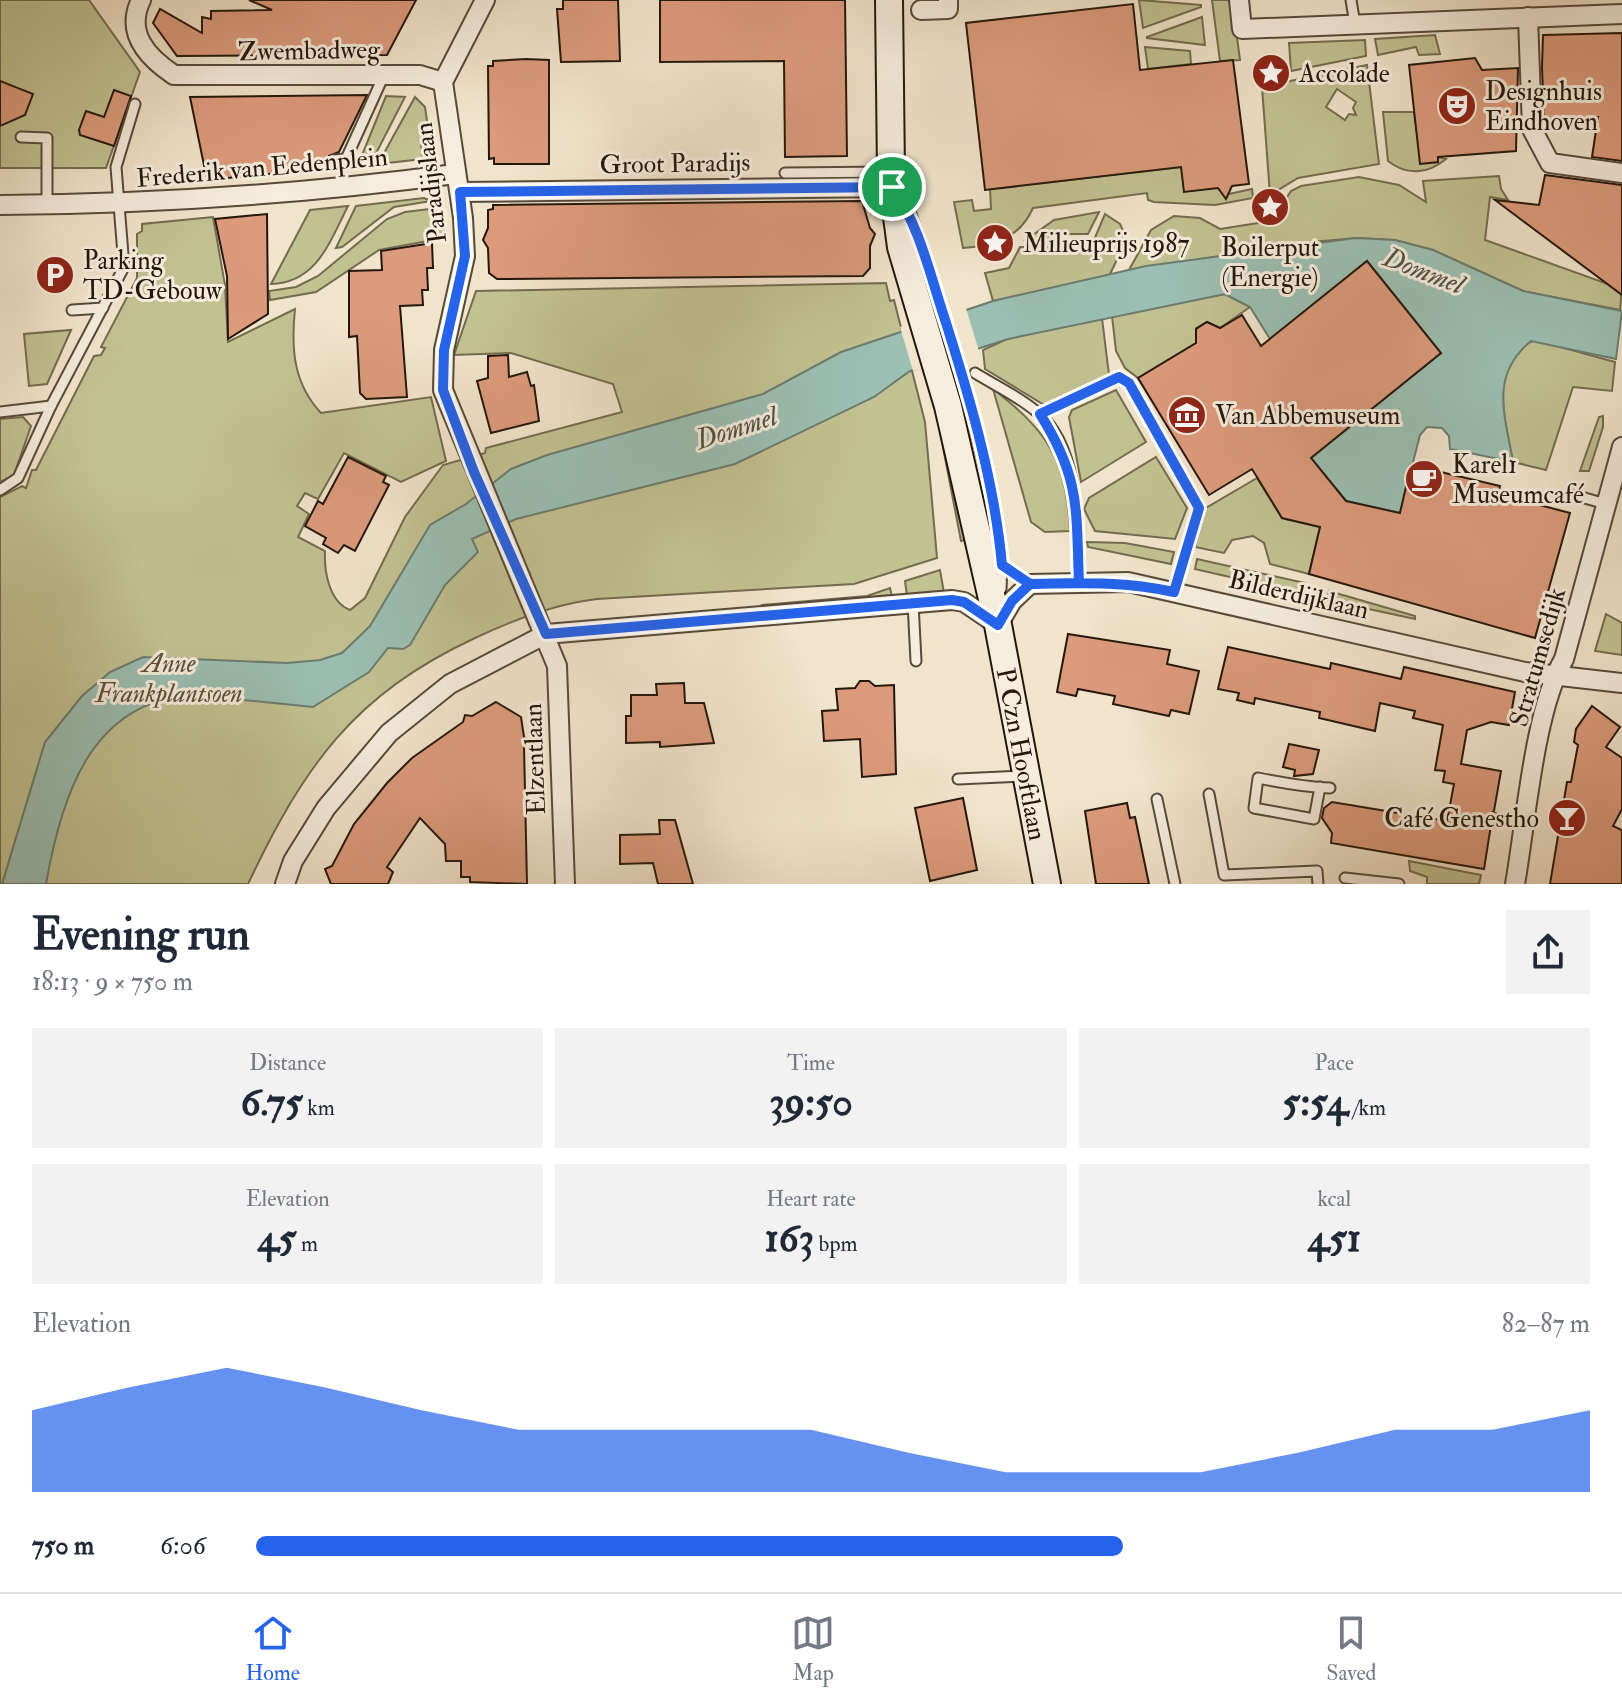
<!DOCTYPE html>
<html lang="en">
<head>
<meta charset="utf-8">
<style>
  :root { --surface:#fff; --page:#f2f2f3; --text:#1f2937; --muted:#747a83; --line:#e0e1e3; --accent:#2563eb }
  body { margin:0; font-family:"IM FELL Double Pica",serif; background:var(--page); color:var(--text); height:100vh; display:flex; flex-direction:column; font-size:30px; white-space:nowrap }
  * { box-sizing:border-box; margin:0 }
  p { font-size:26px; color:var(--muted) }
  .icon { flex:none; width:44px; height:44px; fill:none; stroke:currentColor; stroke-width:2; stroke-linecap:round; stroke-linejoin:round }
  .map { position:relative; height:884px; overflow:hidden }
  .panel { display:flex; flex-direction:column; background:var(--surface); flex:1 }
  .panel>* { flex:none }
  .pin { position:absolute; display:grid; place-items:center; width:68px; height:68px; color:#fff; margin:-34px; border:4px solid #fff; border-radius:50%; box-shadow:0 2px 8px #0007 }
  .round { display:grid; place-items:center; flex:none; width:84px; height:84px; border-radius:0px; background:var(--page) }
  .headline { display:flex; align-items:center; justify-content:space-between; height:136px; padding:0 32px }
  h1 { font-size:44px; font-weight:800; line-height:60px }
  .stats { display:grid; grid-template-columns:repeat(3,1fr); gap:12px; height:136px; padding:8px 32px }
  .stats div { display:grid; align-content:center; border-radius:0px; background:var(--page); text-align:center }
  .stats b { font-size:40px; font-weight:800 }
  .stats small { font-size:22px; font-weight:400 }
  .stats p { font-size:22px }
  .chart { height:224px; padding:16px 32px }
  .chart p { display:flex; justify-content:space-between }
  .chart svg { width:100%; height:144px; margin-top:8px; fill:var(--accent); opacity:.7 }
  ul { padding:0 32px; list-style:none; font-size:26px }
  li { display:grid; grid-template-columns:128px 96px 1fr; align-items:center; height:60px }
  li i { height:20px; border-radius:10px; background:var(--accent) }
  .tabs { display:flex; justify-content:space-around; align-items:center; height:112px; border-top:2px solid var(--line); background:var(--surface); font-size:22px; color:var(--muted) }
  .tabs a { display:grid; justify-items:center; gap:4px }
  .tabs .on { color:var(--accent) }
  .map>svg:first-child { display:block }
  .green { fill:#c2c192; stroke:#736c4e; stroke-width:2; fill-rule:evenodd }
  .water { fill:#9bbfb3; stroke:#6b7c6f; stroke-width:2 }
  .pier { fill:#f1e4cc }
  .building { fill:#dc9a7c; stroke:#24170a; stroke-width:2 }
  .lines { fill:none; stroke-linecap:round; stroke-linejoin:round }
  .lane-casing { stroke:#574a3a; stroke-width:13 }
  .street-casing { stroke:#574a3a; stroke-width:22 }
  .secondary-casing { stroke:#24170a; stroke-width:30 }
  .lane { stroke:#f6edde; stroke-width:9 }
  .street { stroke:#f6edde; stroke-width:18 }
  .secondary { stroke:#f6edde; stroke-width:26 }
  .route-casing { stroke:#fff; stroke-width:16 }
  .route { stroke:#2563eb; stroke-width:10 }
  .labels { text-anchor:middle; stroke-width:6; stroke-linejoin:round; paint-order:stroke }
  .street-label { font-size:26px; fill:#24170a; stroke:#f6edde }
  .poi-label { font-size:26px; fill:#24170a; stroke:#f6edde; text-anchor:start }
  .park-label { font-size:26px; font-style:italic; fill:#5b523a; stroke:#f6edde }
  .water-label { font-size:28px; font-style:italic; fill:#4e5245; stroke:#f6edde }
</style>
</head>
<body>
<div class="map">
<svg width="1622" height="884" viewBox="0 0 1622 884">
  <rect width="100%" height="100%" fill="#f1e4cc"/>
  <filter id="stains"><feTurbulence type="fractalNoise" baseFrequency=".0025" numOctaves="4"/><feColorMatrix values="0 0 0 0 .2 0 0 0 0 .09 0 0 0 0 .02 0 0 0 .5 -.17"/></filter>
  <radialGradient id="worn" r=".72"><stop offset=".6" stop-color="#630" stop-opacity="0"/><stop offset="1" stop-color="#630" stop-opacity=".3"/></radialGradient>
  <g class="green">
    <polygon points="0,0 89,0 140,72 106,168 0,168"/>
    <polygon points="1139,0 1201,5 1201,7 1143,28"/>
    <polygon points="1212,0 1232,0 1240,60 1220,61"/>
    <polygon points="1202,17 1205,45 1147,38 1147,37"/>
    <polygon points="1435,35 1440,54 1419,55 1416,47 1378,55 1375,39"/>
    <polygon points="1365,40 1366,56 1291,71 1289,43"/>
    <polygon points="1145,47 1190,51 1191,64 1148,69"/>
    <path d="M1367 65 1379 164 1298 178 1270 195 1262 87ZM1337 89 1356 102 1353 108 1356 115 1349 114 1345 120 1326 107Z"/>
    <polygon points="386,96 405,97 370,165 358,165"/>
    <polygon points="415,97 425,107 430,142 421,143 423,159 378,164"/>
    <path d="M1383 112H1414L1421 164 1438 162V157L1446 159C1428 174 1407 176 1388 161Z"/>
    <path d="M1181 167 1222 187 1224 195 1252 189 1253 198 1215 205 1154 202 1148 200 1147 193 1033 208C1019 239 994 246 963 248L954 202 972 200 974 211 991 209 990 189Z"/>
    <polygon points="1499,176 1501,189 1508,200 1490,197 1485,240 1622,289 1620,310 1523,291 1433,250 1395,240 1356,238 1312,242 1129,270 1151,230 1174,216 1200,218 1220,229 1271,221 1291,191 1301,186 1359,177 1399,185 1426,202 1423,181"/>
    <polygon points="424,198 431,201 394,207 342,247 336,248 356,206"/>
    <path d="M348 206C330 241 317 283 271 284L310 210Z"/>
    <polygon points="438,208 443,213 444,238 379,250 316,292 270,300 269,291 296,287 318,276 387,219 405,212"/>
    <polygon points="1099,212 1088,234 1063,234 1058,240 1026,240 1054,220"/>
    <polygon points="1105,214 1120,224 1127,239 1109,276 993,301 985,273 1009,268 1020,247 1091,247"/>
    <path d="M213 217 225 285 228 342 295 309C291 348 293 383 321 413L431 397 446 461 401 482 344 453 318 499 305 493 297 506 309 514 298 537 325 551C324 571 329 602 350 610L365 598 405 517 443 465 485 453 486 448 622 412 613 384 511 353 454 355 476 291 886 283 890 301 894 300 925 422 937 558 854 584 597 599C555 604 513 620 475 638 353 695 304 766 248 884H0V497L22 486 26 488 32 470H36L94 356 101 355 105 348 101 347 137 278V234L142 231V224Z"/>
    <polygon points="1225,294 1250,307 1220,328 1207,322 1196,328 1196,343 1138,378 1125,368 1116,351 1112,316"/>
    <polygon points="1102,318 1109,375 1046,406 985,369 983,350 1007,339"/>
    <polygon points="71,330 47,384 29,386 24,334"/>
    <path d="M1535 340 1615 362 1612 391 1573 387 1546 470 1513 462C1506 424 1486 358 1535 340Z"/>
    <path d="M993 389C1049 432 1066 460 1070 531L1045 532 1031 522Z"/>
    <polygon points="1116,390 1146,442 1081,482 1069,417 1072,410"/>
    <polygon points="945,413 968,539 961,541 937,416"/>
    <polygon points="1603,416 1603,427 1589,471 1580,471 1599,417"/>
    <polygon points="23,417 31,426 14,475 0,482 0,419"/>
    <polygon points="1156,457 1187,508 1175,539 1095,531 1084,509 1089,498"/>
    <polygon points="1257,478 1282,518 1320,527 1309,574 1270,564 1264,543 1253,536 1232,540 1224,553 1195,547 1206,508"/>
    <polygon points="1087,542 1125,543 1174,552 1171,564 1088,547"/>
    <polygon points="1197,559 1305,583 1303,594 1195,569"/>
    <polygon points="940,570 944,593 907,596 905,581"/>
    <polygon points="890,588 892,597 763,608 762,605 867,596"/>
    <polygon points="1329,591 1415,616 1415,619 1327,600"/>
    <polygon points="1606,614 1622,623 1622,655 1595,651"/>
    <polygon points="1409,861 1481,875 1479,884 1427,884 1427,877 1410,871"/>
  </g>
  <path class="water" d="M1356 238 1395 240 1433 250 1523 291 1622 311 1616 359 1531 341C1489 376 1505 415 1513 462L1450 449 1449 436 1442 428 1427 427 1420 435 1400 513 1346 501 1311 458 1441 353 1367 261 1270 339 1250 307 1225 294 1008 339 910 371 874 397 735 464 516 519 472 539 478 552 445 585 410 645 403 649 388 648 369 672 313 707 193 695C90 701 61 798 46 884H2L45 742 82 696 110 672 143 657 287 663 320 660 342 653 370 626 430 525 466 504 511 469 547 455 763 394 841 352 993 301 1146 266Z"/>
  <polygon class="pier" points="965,305 979,351 913,371 900,327"/>
  <g class="building">
    <polygon points="249,0 416,0 387,55 177,56 153,23 160,9 202,33 202,17 211,19 211,11 272,10"/>
    <polygon points="563,0 618,0 620,61 561,62 557,9 563,9"/>
    <polygon points="660,0 845,0 847,156 785,157 784,61 660,62"/>
    <polygon points="1133,4 1140,70 1233,60 1249,184 1232,186 1226,199 1218,188 1184,192 1181,167 985,190 966,23"/>
    <polygon points="1622,33 1622,161 1592,157 1598,117 1544,120 1542,67 1543,35"/>
    <polygon points="1475,58 1482,70 1518,68 1516,151 1438,157 1438,162 1420,164 1409,65"/>
    <polygon points="526,59 549,60 549,164 494,164 494,158 489,159 488,66 493,66 493,61"/>
    <polygon points="0,81 33,94 25,115 0,126"/>
    <polygon points="114,90 131,96 114,146 80,135 79,130 86,111 104,117"/>
    <polygon points="367,95 339,152 329,156 331,168 207,180 190,97"/>
    <polygon points="1545,175 1622,185 1622,295 1495,200 1539,205"/>
    <polygon points="862,201 870,228 875,234 870,246 870,268 863,276 497,279 489,273 488,248 483,240 488,228 488,210 493,209 493,205"/>
    <polygon points="267,214 268,314 228,339 227,276 215,219"/>
    <polygon points="432,243 433,268 427,268 428,290 422,290 423,305 400,306 407,397 366,399 360,393 357,336 349,337 349,271 382,270 381,251"/>
    <polygon points="1367,261 1441,353 1311,458 1346,501 1400,513 1411,465 1500,486 1498,494 1570,513 1535,638 1309,574 1320,527 1282,518 1252,469 1209,495 1138,378 1196,343 1196,329 1207,322 1220,328 1242,315 1261,346"/>
    <polygon points="508,355 509,377 527,372 531,386 534,385 539,421 491,433 477,381 488,378 488,356"/>
    <polygon points="348,457 386,476 383,482 389,485 355,551 344,545 338,553 323,544 326,538 305,526 318,501 323,504"/>
    <polygon points="1068,634 1170,650 1167,664 1199,671 1189,714 1171,710 1169,716 1113,704 1115,696 1078,689 1076,696 1057,692"/>
    <polygon points="1228,647 1330,669 1331,663 1401,679 1404,667 1515,692 1509,725 1491,722 1467,730 1461,764 1501,771 1494,811 1486,817 1491,825 1484,869 1331,843 1332,833 1322,818 1324,808 1332,802 1447,821 1454,784 1443,782 1445,771 1435,770 1443,725 1413,718 1415,711 1380,703 1375,731 1319,718 1320,712 1255,698 1254,704 1237,700 1239,693 1218,689"/>
    <polygon points="860,681 869,681 875,686 894,685 896,774 862,777 860,739 824,741 822,711 838,710 836,689 855,688"/>
    <polygon points="684,683 685,703 704,703 714,743 660,747 660,742 626,743 626,716 631,716 631,695 657,695 656,684"/>
    <polygon points="496,702 521,717 524,737 531,742 524,747 527,884 470,882 470,877 461,877 461,861 446,861 445,844 420,818 387,867 393,872 388,884 331,884 325,869 332,866 354,824 387,783 412,758 463,722 465,715 472,716"/>
    <polygon points="1592,706 1620,727 1606,747 1622,758 1622,809 1613,826 1622,830 1622,884 1550,884 1567,782 1571,782 1578,745 1574,742 1576,729"/>
    <polygon points="1289,744 1319,750 1313,774 1294,776 1295,770 1283,767"/>
    <polygon points="963,798 977,870 930,881 915,808"/>
    <polygon points="1127,803 1130,818 1135,817 1149,884 1096,884 1085,811"/>
    <polygon points="659,820 675,820 693,884 658,884 653,863 620,864 620,835 660,834"/>
  </g>
  <g class="lines">
    <g class="lane-casing">
      <g id="lane">
        <polyline points="1351,0 1355,24"/>
        <polyline points="21,137 47,138 47,205"/>
        <polyline points="335,160 346,159 384,75"/>
        <polyline points="785,173 888,172"/>
        <path d="M903 202 911 214C936 290 960 366 979 444 991 491 1004 540 1001 589"/>
        <polyline points="72,310 103,308"/>
        <path d="M975 373C996 386 1020 397 1038 413 1081 448 1077 533 1079 583"/>
        <polyline points="0,412 51,406"/>
        <polyline points="1040,414 1119,377 1129,383 1199,508 1174,592"/>
        <polyline points="0,490 18,478 51,406 124,267 116,167 135,104"/>
        <polyline points="1574,495 1606,504"/>
        <polyline points="1002,565 1030,584"/>
        <polyline points="913,603 916,661"/>
        <polyline points="958,779 1025,776"/>
        <path d="M1320 787 1314 819 1254 808 1258 778C1283 783 1305 787 1330 788"/>
        <polyline points="1209,794 1224,875 1317,871 1318,884"/>
        <polyline points="1157,799 1175,884"/>
        <polyline points="1493,818 1525,824"/>
        <polyline points="1345,878 1399,884"/>
      </g>
    </g>
    <g class="street-casing">
      <g id="street">
        <path d="M141 0C125 33 147 57 174 75H420L443 82"/>
        <polyline points="485,0 443,82 463,218 465,256 444,350 443,390 557,666 565,884"/>
        <polyline points="1239,0 1242,29 1622,14"/>
        <polyline points="921,10 948,9 948,0"/>
        <polyline points="1528,17 1532,129 1550,163 1622,173"/>
        <polyline points="460,192 892,187"/>
        <path d="M0 205C153 204 304 194 455 174"/>
        <polyline points="285,884 293,861 326,808 389,733 450,684 546,634 952,600 964,602 998,625 1012,601 1030,584 1128,582 1525,672 1622,683"/>
        <path d="M1515 884C1526 822 1534 711 1564 659L1622 447"/>
      </g>
    </g>
    <g class="secondary-casing">
      <polyline id="secondary" points="889,0 891,172 901,247 948,406 998,625 1047,884"/>
    </g>
    <use href="#lane" class="lane"/>
    <use href="#street" class="street"/>
    <use href="#secondary" class="secondary"/>
  </g>
  <g class="lines">
    <g class="route-casing">
      <path id="route" d="M892 187 460 192 465 256 444 350 443 390 474 472 546 634 952 600 964 602 998 625 1012 601 1030 584C1082 583 1123 581 1174 592L1199 508 1129 383 1119 377 1040 414C1081 479 1076 510 1079 583L1030 584 1002 565C994 477 967 388 940 304 927 263 917 222 892 187"/>
    </g>
    <use href="#route" class="route"/>
  </g>
  <defs>
    <g id="sight-disc" transform="scale(2)"><circle r="9.5" fill="#8f2418" stroke="#f6edde"/><path d="M0-6L1.8-2.2L6-1.7L2.9 1.2L3.7 5.4L0 3.3L-3.7 5.4L-2.9 1.2L-6-1.7L-1.8-2.2Z" fill="#fff"/></g>
    <g id="theatre-disc" transform="scale(2)"><circle r="9.5" fill="#8f2418" stroke="#f6edde"/><path d="M-5-5.5Q0-4 5-5.5V0Q5 5 0 6Q-5 5-5 0ZM-3.3-2.5H-1v1.5H-3.3ZM1-2.5H3.3v1.5H1ZM-2.8 1Q0 5.5 2.8 1Z" fill="#fff"/></g>
    <g id="parking-disc" transform="scale(2)"><circle r="9.5" fill="#8f2418" stroke="#f6edde"/><path d="M-3.5-5.5H1a3.5 3.5 0 0 1 0 7H-1V5.5H-3.5ZM-1-3.4V-.6H.8a1.4 1.4 0 0 0 0-2.8Z" fill="#fff"/></g>
    <g id="museum-disc" transform="scale(2)"><circle r="9.5" fill="#8f2418" stroke="#f6edde"/><path d="M0-6L6-3V-2H-6V-3ZM-5-1h2V3h-2ZM-1-1h2V3h-2ZM3-1h2V3H3ZM-6 4H6V6H-6Z" fill="#fff"/></g>
    <g id="cafe-disc" transform="scale(2)"><circle r="9.5" fill="#8f2418" stroke="#f6edde"/><path d="M-5.5-4.5H6V0H3Q3 3.5 0 3.5H-2.5Q-5.5 3.5-5.5 0ZM3-3.2v2h1.7v-2ZM-6 4.5H4V6H-6Z" fill="#fff"/></g>
    <g id="bar-disc" transform="scale(2)"><circle r="9.5" fill="#8f2418" stroke="#f6edde"/><path d="M-6-5H6L.8 .8V4.5H3.5V6h-7V4.5H-.8V.8Z" fill="#fff"/></g>
  </defs>
  <g fill-rule="evenodd">
    <use href="#sight-disc" x="1271" y="73"/>
    <use href="#theatre-disc" x="1457" y="106"/>
    <use href="#sight-disc" x="1270" y="207"/>
    <use href="#sight-disc" x="995" y="243"/>
    <use href="#parking-disc" x="55" y="275"/>
    <use href="#museum-disc" x="1187" y="415"/>
    <use href="#cafe-disc" x="1424" y="479"/>
    <use href="#bar-disc" x="1567" y="818"/>
  </g>
  <g class="labels">
    <g class="street-label">
      <text transform="translate(309 50) rotate(-1)" y="9">Zwembadweg</text>
      <text transform="translate(675 163) rotate(-1)" y="9">Groot Paradijs</text>
      <text transform="translate(262 167) rotate(-5)" y="9">Frederik van Eedenplein</text>
      <text transform="translate(430 183) rotate(-97)" y="9">Paradijslaan</text>
      <text transform="translate(1299 594) rotate(13)" y="9">Bilderdijklaan</text>
      <text transform="translate(1537 657) rotate(-74)" y="9">Stratumsedijk</text>
      <text transform="translate(1022 754) rotate(79)" y="9">P Czn Hooftlaan</text>
      <text transform="translate(534 759) rotate(-92)" y="9">Elzentlaan</text>
    </g>
    <g class="poi-label">
      <text x="1299" y="82">Accolade</text>
      <text x="1485" y="100">Designhuis<tspan x="1485" dy="30">Eindhoven</tspan></text>
      <text x="1023" y="252">Milieuprijs 1987</text>
      <text x="1270" y="256" text-anchor="middle">Boilerput<tspan x="1270" dy="30">(Energie)</tspan></text>
      <text x="83" y="269">Parking<tspan x="83" dy="30">TD-Gebouw</tspan></text>
      <text x="1215" y="424">Van Abbemuseum</text>
      <text x="1452" y="473">Karel1<tspan x="1452" dy="30">Museumcafé</tspan></text>
      <text x="1539" y="827" text-anchor="end">Café Genestho</text>
    </g>
    <g class="park-label">
      <text x="169" y="672">Anne<tspan x="169" dy="30">Frankplantsoen</tspan></text>
    </g>
    <g class="water-label">
      <text transform="translate(1424 270) rotate(21)" y="10">Dommel</text>
      <text transform="translate(736 427) rotate(-18)" y="10">Dommel</text>
    </g>
  </g>
  <rect width="100%" height="100%" filter="url(#stains)"/>
  <rect width="100%" height="100%" fill="url(#worn)"/>
</svg>
<div class="pin" style="left:892px;top:187px;background:#1e9e55"><svg class="icon" aria-label="arrive" viewBox="0 0 24 24"><path d="M6 21V4h12l-3 4 3 4H6"/></svg></div>
</div>
<section class="panel">
<div class="headline"><div><h1>Evening run</h1><p>18:13 · 9 × 750 m</p></div><a class="round"><svg class="icon" aria-label="share" viewBox="0 0 24 24"><path d="M12 15V3M7 8l5-5 5 5M5 13v7h14v-7"/></svg></a></div>
<div class="stats">
<div><p>Distance</p><b>6.75<small> km</small></b></div>
<div><p>Time</p><b>39:50</b></div>
<div><p>Pace</p><b>5:54<small> /km</small></b></div>
</div>
<div class="stats">
<div><p>Elevation</p><b>45<small> m</small></b></div>
<div><p>Heart rate</p><b>163<small> bpm</small></b></div>
<div><p>kcal</p><b>451</b></div>
</div>
<div class="chart"><p><span>Elevation</span>82–87 m</p>
<svg viewBox="0 0 160 44" preserveAspectRatio="none"><path d="M0 44V19L10 12L20 6L30 12L40 19L50 25L60 25L70 25L80 25L90 32L100 38L110 38L120 38L130 32L140 25L150 25L160 19V44z"/></svg>
</div>
<ul>
<li><b>750 m</b>6:06<i style="width:65%"></i></li>
</ul>
</section>
<nav class="tabs">
<a class="on"><svg class="icon" aria-label="home" viewBox="0 0 24 24"><path d="M3 11l9-7 9 7M6 9v11h12V9"/></svg>Home</a>
<a><svg class="icon" aria-label="map" viewBox="0 0 24 24"><path d="M3 6l6-2 6 2 6-2v14l-6 2-6-2-6 2zM9 4v14M15 6v14"/></svg>Map</a>
<a><svg class="icon" aria-label="saved" viewBox="0 0 24 24"><path d="M7 4h10v16l-5-4-5 4z"/></svg>Saved</a>
</nav>
</body>
</html>
